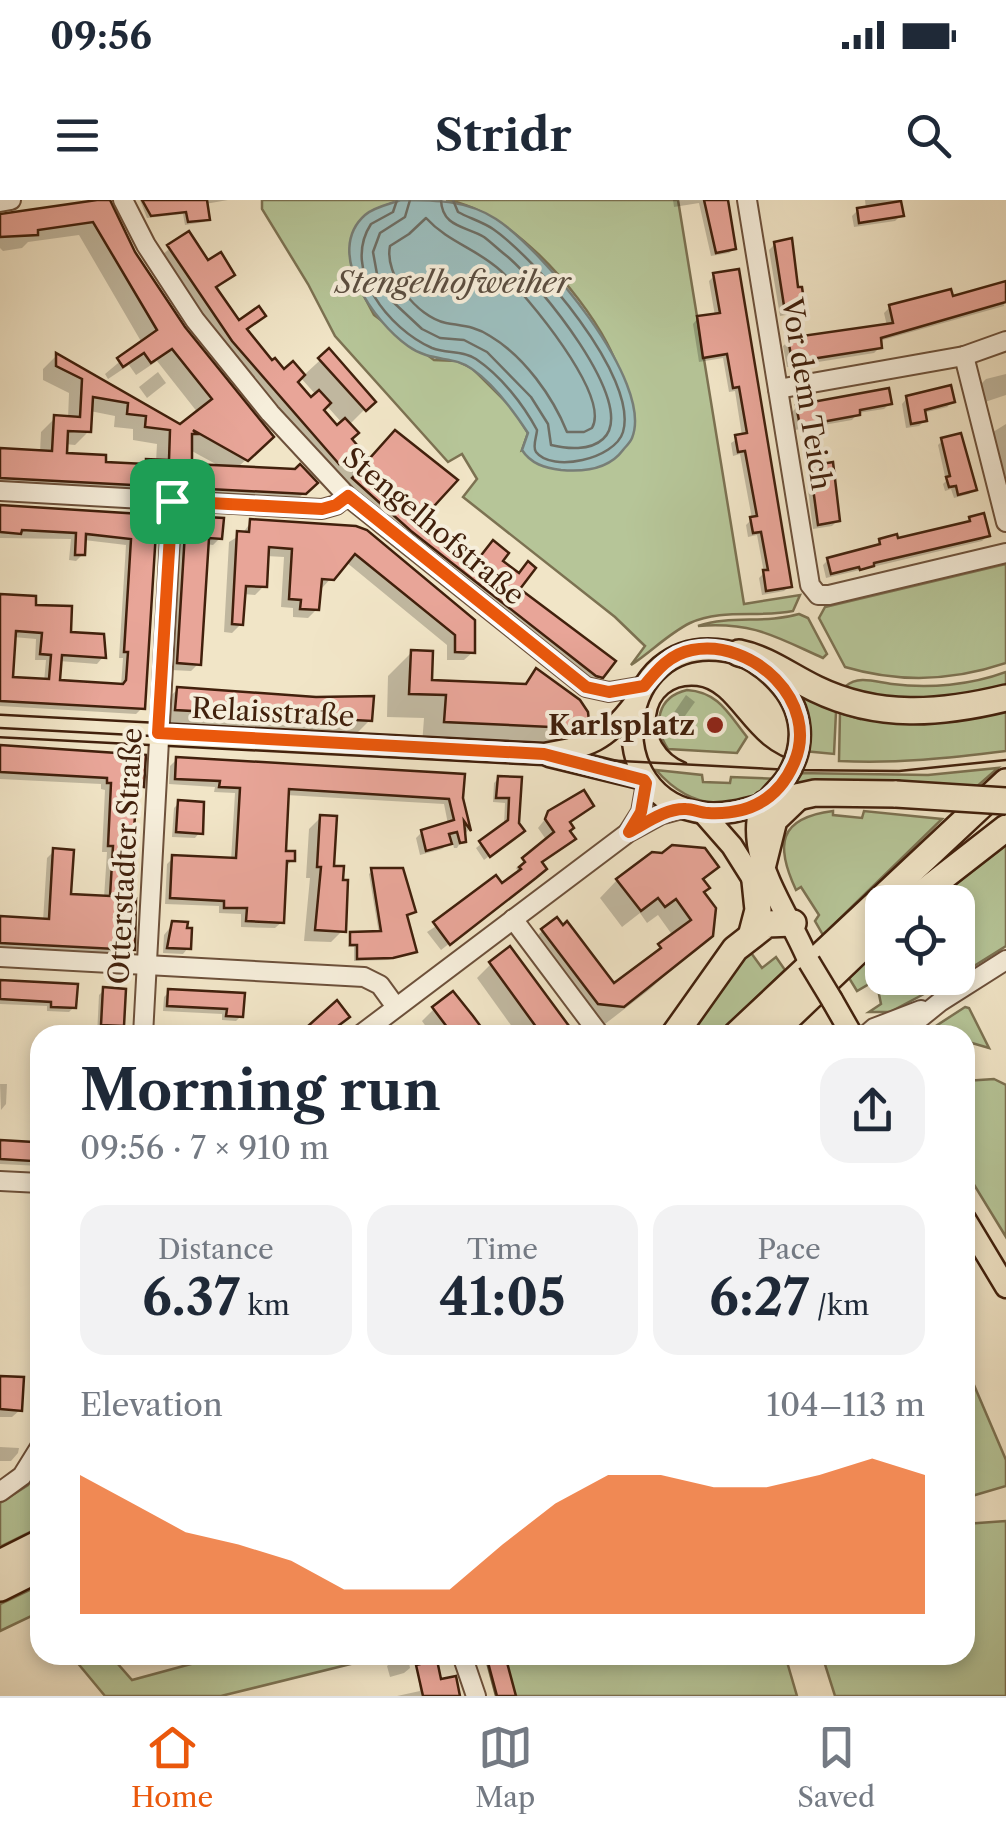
<!DOCTYPE html>
<html lang="en">
<head>
<meta charset="utf-8">
<style>
  :root { --surface:#fff; --page:#f2f2f3; --text:#1f2937; --muted:#747a83; --line:#e0e1e3; --accent:#ea580c }
  body { margin:0; font-family:"Libre Caslon Text",serif; background:var(--page); color:var(--text); height:100vh; display:flex; flex-direction:column; font-size:38px; white-space:nowrap }
  * { box-sizing:border-box; margin:0 }
  p { font-size:32px; color:var(--muted) }
  .icon { flex:none; width:55px; height:55px; fill:none; stroke:currentColor; stroke-width:2; stroke-linecap:round; stroke-linejoin:round }
  .map { position:relative; flex:1; overflow:hidden }
  .drawer { position:absolute; left:30px; top:825px; width:945px; height:640px; display:flex; flex-direction:column; background:var(--surface); border-radius:30px; box-shadow:0 5px 15px #0003 }
  .drawer>* { flex:none }
  .controls { position:absolute; left:865px; top:685px; display:grid; gap:20px }
  .controls a { display:grid; place-items:center; width:110px; height:110px; border-radius:20px; background:var(--surface); box-shadow:0 5px 15px #0003; font-size:50px }
  .pin { position:absolute; display:grid; place-items:center; width:85px; height:85px; color:#fff; margin:-42px; border-radius:20px; box-shadow:0 5px 15px #0006 }
  .round { display:grid; place-items:center; flex:none; width:105px; height:105px; border-radius:30px; background:var(--page) }
  .head { display:flex; align-items:center; justify-content:space-between; height:170px; padding:0 50px }
  h1 { font-size:55px; font-weight:700; line-height:75px }
  .metrics { display:grid; grid-template-columns:repeat(3,1fr); gap:15px; height:170px; padding:10px 50px }
  .metrics div { display:grid; align-content:center; border-radius:25px; background:var(--page); text-align:center }
  .metrics b { font-size:50px; font-weight:700 }
  .metrics small { font-size:28px; font-weight:400 }
  .metrics p { font-size:28px }
  .chart { height:280px; padding:20px 50px }
  .chart p { display:flex; justify-content:space-between }
  .chart svg { width:100%; height:180px; margin-top:10px; fill:var(--accent); opacity:.7 }
  .status { display:flex; justify-content:space-between; align-items:center; height:70px; padding:0 50px; background:var(--surface); direction:ltr }
  .status svg { height:28px; fill:currentColor }
  header { display:flex; justify-content:space-between; align-items:center; height:130px; padding:0 50px; background:var(--surface); font-size:45px; font-weight:700 }
  .tabs { display:flex; justify-content:space-around; align-items:center; height:140px; border-top:2px solid var(--line); background:var(--surface); font-size:28px; color:var(--muted) }
  .tabs a { display:grid; justify-items:center; gap:5px }
  .tabs .on { color:var(--accent) }
  .map>svg:first-child { display:block }
  .green { fill:#b6c598; stroke:#7c7252; stroke-width:2.5 }
  .water { fill:#9cbdbc; stroke:#787e76; stroke-width:2.5 }
  .shadow { fill:#0003; fill-rule:evenodd }
  .lines { fill:none; stroke-linecap:round; stroke-linejoin:round }
  .shore { stroke:#6e6e64; stroke-width:2.5 }
  .building { fill:#e8a598; stroke:#41200c; stroke-width:2.5; fill-rule:evenodd }
  .minor-casing { stroke:#6d513b; stroke-width:22 }
  .major-casing { stroke:#41200c; stroke-width:25 }
  .highway-casing { stroke:#41200c; stroke-width:30 }
  .minor { stroke:#f6eedb; stroke-width:18 }
  .major { stroke:#f1e5c7; stroke-width:20 }
  .highway { stroke:#f1e5c7; stroke-width:25 }
  .tram { stroke:#41200c; stroke-width:2.5 }
  .major-bridge-casing { stroke:#41200c; stroke-width:25; stroke-linecap:butt }
  .highway-bridge-casing { stroke:#41200c; stroke-width:30; stroke-linecap:butt }
  .major-bridge { stroke:#f1e5c7; stroke-width:20 }
  .highway-bridge { stroke:#f1e5c7; stroke-width:25 }
  .route-casing { stroke:#fff; stroke-width:20 }
  .route { stroke:#ea580c; stroke-width:12 }
  .poi-dot { fill:#8f2418; stroke:#f6eedb; stroke-width:4 }
  .labels { text-anchor:middle; stroke-width:8; stroke-linejoin:round; paint-order:stroke }
  .street-label { font-size:28px; fill:#41200c; stroke:#f6eedb }
  .poi-label { font-size:28px; font-weight:bold; fill:#41200c; stroke:#f6eedb; text-anchor:end }
  .water-label { font-size:30px; font-style:italic; fill:#5c4f41; stroke:#f6eedb }
</style>
</head>
<body>
<div class="status"><b>09:56</b><svg viewBox="0 0 49 12"><path d="M0 12V9h3v3zM5 12V6h3v6zM10 12V3h3v9zM15 12V0h3v12zM26 1h20v11H26zM47 4h2v5h-2z"/></svg></div>
<header><svg class="icon" aria-label="menu" viewBox="0 0 24 24"><path d="M4 6h16M4 12h16M4 18h16"/></svg>Stridr<svg class="icon" aria-label="search" viewBox="0 0 24 24"><circle cx="10" cy="10" r="6"/><path d="M15 15l6 6"/></svg></header>
<div class="map">
<svg width="1006" height="1496" viewBox="0 0 1006 1496">
  <rect width="100%" height="100%" fill="#f1e5c7"/>
  <filter id="stains"><feTurbulence type="fractalNoise" baseFrequency=".002" numOctaves="4"/><feColorMatrix values="0 0 0 0 .2 0 0 0 0 .09 0 0 0 0 .02 0 0 0 .5 -.17"/></filter>
  <radialGradient id="worn" r=".72"><stop offset=".6" stop-color="#630" stop-opacity="0"/><stop offset="1" stop-color="#630" stop-opacity=".3"/></radialGradient>
  <g class="green">
    <path d="M262 0H401L384 6 350 52 356 81 374 115 434 160 457 161 472 168 513 209 528 233 522 250 629 194C622 177 616 160 607 143 578 89 509 10 446 0H678L744 404 800 395 793 411C760 418 721 408 690 423 668 434 651 452 631 465L645 446 615 417 463 297 477 279 462 254 448 262 335 136 308 84 262 9Z"/>
    <path d="M1006 364V463C953 481 899 483 845 467L819 418 825 407Z"/>
    <path d="M799 414 808 418 827 454 823 458C774 436 754 422 698 426 731 415 765 424 799 414Z"/>
    <path d="M1006 472V488L935 504 849 492 846 486C858 475 876 482 892 484 929 489 971 485 1006 472Z"/>
    <path d="M687 490C719 492 729 515 747 537L737 553 668 549C652 525 657 497 687 490Z"/>
    <polygon points="799,492 836,512 834,554 804,551"/>
    <path d="M1006 508V551C950 558 896 564 839 561L840 513 860 519 861 516C919 523 950 523 1006 508Z"/>
    <polygon points="998,568 974,589 792,590 791,580 796,573 928,575"/>
    <path d="M656 570 702 575 703 582 730 583 731 577 781 579C737 613 693 612 656 570Z"/>
    <path d="M833 611V615L862 618 864 611 942 619 823 735 815 721 819 715 801 687 796 690C775 645 778 618 833 611Z"/>
    <polygon points="1006,645 1006,746 958,776 958,702 932,702"/>
    <polygon points="882,746 882,778 954,778 890,812 869,812 881,804 876,780 857,791 849,778"/>
    <polygon points="749,750 762,768 776,757 785,770 717,835 680,835"/>
    <polygon points="965,807 969,808 989,848 965,841 965,835 922,835"/>
    <polygon points="994,879 1006,885 1006,1037 965,970 965,881"/>
    <polygon points="965,1164 1006,1260 1006,1286 965,1298"/>
    <polygon points="40,1268 40,1327 0,1347 0,1303 28,1285"/>
    <polygon points="1006,1321 1006,1496 835,1496 822,1455 965,1455 965,1324"/>
    <polygon points="40,1385 40,1412 0,1431 0,1404"/>
    <polygon points="71,1455 110,1455 132,1480 224,1455 387,1455 221,1496 105,1496"/>
    <polygon points="485,1455 785,1455 797,1496 496,1496"/>
  </g>
  <path class="water" d="M401 0C435 0 467 0 496 19 541 48 655 182 632 238 630 243 626 246 623 250 609 269 583 272 561 270 545 268 531 264 522 250L528 233C513 210 495 185 472 169 454 155 431 163 408 146 375 123 323 52 365 15 374 7 390 4 401 0Z"/>
  <g class="shadow">
    <polygon points="140,0 228,0 205,4 207,19 204,22 185,25 183,14 147,18"/>
    <polygon points="673,0 725,0 734,48 729,53 711,56 699,3 674,7"/>
    <polygon points="865,0 899,0 901,15 895,21 854,27 852,16 858,10 866,9"/>
    <path d="M107 1 133 53 182 128 270 237 237 268 314 283 290 307 0 292V252L40 253 41 232 55 218 68 219 69 193 43 180V169L56 156 180 227 198 213 157 161 136 175 129 165 108 179 105 174 142 143 79 35 28 42 22 48 3 51 0 48V17ZM90 211 115 216 114 227 133 229V240L157 244 156 262 147 261 142 266 103 265 64 255 65 244 75 245 89 231ZM190 250 223 268 190 266Z"/>
    <path d="M188 34 207 63 232 74 216 90 239 123 263 116 246 132 272 164 284 172 303 176 329 152 373 201 348 226 349 240 422 316 477 360 493 344 516 389 601 476 586 492 339 295 153 62ZM300 177 317 196 311 201 294 182ZM326 205 343 224 337 229 320 210Z"/>
    <polygon points="775,44 791,66 802,108 797,113 780,116 769,50"/>
    <polygon points="714,76 789,386 784,391 762,395 759,378 764,373 757,335 748,337 746,325 752,319 740,254 733,256 731,243 742,236 735,191 729,192 723,158 699,162 693,124 698,118 715,116 709,81"/>
    <polygon points="1006,83 1004,106 879,141 880,147 874,153 787,167 783,146 790,140 887,126 884,113 890,107 951,99"/>
    <polygon points="158,172 166,183 147,198 139,187"/>
    <polygon points="1006,174 1006,195 985,202 981,184 986,179"/>
    <polygon points="907,198 952,202 947,207 923,213 924,221 919,226 906,228 902,204"/>
    <polygon points="889,204 884,209 858,213 852,220 795,230 792,212 797,207"/>
    <polygon points="1006,224 1006,279 993,232"/>
    <polygon points="943,240 974,289 969,294 954,298 951,289 945,291 943,284 946,281 938,245"/>
    <polygon points="811,269 838,320 832,326 813,329 806,274"/>
    <path d="M0 308 154 317 142 508 136 514 0 506V397L33 407 103 457 97 464 59 461 58 482 121 486 123 458H119L126 345 84 340 83 354 76 361 69 360 71 339 0 338ZM13 437 36 439 35 460H46L44 482 10 480Z"/>
    <polygon points="187,318 220,338 213,345 206,344 198,464 191,471 171,470 180,325"/>
    <polygon points="971,320 988,335 982,341 826,378 823,365 828,360 875,347 880,341 896,342 965,325"/>
    <polygon points="251,322 355,328 473,452 464,460 447,460 447,445 346,362 322,388 318,388 317,409 308,418 293,417 293,408 281,407 284,357 266,356 264,386 255,395 243,394 241,424 232,433 224,432 229,342 242,334"/>
    <polygon points="412,452 430,482 522,486 536,472 586,522 562,546 422,545 424,518 387,517 388,476"/>
    <polygon points="178,489 370,520 354,536 160,526 161,505"/>
    <polygon points="686,495 695,502 682,520 673,514"/>
    <polygon points="0,549 141,586 134,593 128,699 132,749 125,756 0,750 0,718 43,721 47,658 54,651 68,697 104,698 107,652 102,652 105,590 101,589 101,584 0,579"/>
    <polygon points="177,559 461,599 468,630 457,648 454,648 452,640 442,649 420,655 416,638 422,632 448,624 444,604 286,595 283,653 292,660 286,667 282,722 275,728 241,727 241,714 219,713 219,706 165,704 167,664 173,658 231,661 235,593 214,592 215,587 169,584 170,566"/>
    <polygon points="499,578 519,579 517,635 484,660 476,648 504,626 505,603 493,602 494,583"/>
    <polygon points="179,603 200,632 195,638 172,637 174,608"/>
    <polygon points="550,613 583,613 568,624 568,632 573,639 540,663 536,676 441,750 427,732 513,676 518,671 516,668 547,641 538,628"/>
    <polygon points="321,617 332,668 340,682 343,730 331,742 304,741 310,678 306,678 309,629"/>
    <polygon points="372,671 413,711 405,716 414,751 411,754 388,760 354,761 354,747 348,747 351,734 379,734 369,674"/>
    <polygon points="617,680 701,681 710,735 649,790 605,824 580,821 526,748 543,730 613,787 673,736 658,715 647,723 640,713 622,727 600,698"/>
    <polygon points="173,724 188,748 183,754 163,753 164,735"/>
    <polygon points="491,764 556,835 518,835 477,778"/>
    <polygon points="0,782 74,807 69,812 47,811 47,806 0,804"/>
    <polygon points="104,790 123,791 121,835 97,835 99,795"/>
    <polygon points="169,792 242,795 241,816 236,821 222,820 222,814 163,811 164,797"/>
    <polygon points="434,809 483,835 432,835 422,821"/>
    <polygon points="0,884 7,884 6,904 1,910"/>
    <polygon points="0,943 40,945 40,966 0,964"/>
    <polygon points="0,1178 20,1210 12,1217 0,1217"/>
    <polygon points="0,1247 19,1248 18,1253 11,1261 0,1261"/>
    <polygon points="484,1455 502,1455 513,1496 495,1496"/>
    <polygon points="408,1458 410,1468 404,1473 390,1477 387,1466 393,1461"/>
    <polygon points="417,1467 439,1482 457,1496 397,1496 420,1491"/>
  </g>
  <g class="lines">
    <g class="shore">
      <path d="M397 0 393 12 371 24C341 70 389 129 432 148 447 154 462 150 476 159 501 176 523 204 537 230 537 235 532 247 536 252 552 273 615 259 623 232 639 177 535 58 493 29 483 22 469 18 458 12L453 0"/>
      <path d="M410 0 405 17 380 33 373 52 377 74 392 101 422 129 440 138 464 140 487 152 531 197 548 224 551 245C567 249 590 251 603 239 641 205 535 80 508 57 500 51 492 43 484 37 465 26 442 27 441 0"/>
      <path d="M426 18C449 43 476 48 501 71 526 95 611 195 592 228L584 232H567C553 197 524 156 490 136 475 126 462 126 446 123 417 117 384 75 390 46L409 34Z"/>
    </g>
  </g>
  <g class="building">
    <path d="M97 0H110L135 52 185 127 274 237 248 261 193 230 197 234H192V264L295 269 300 264 318 283 306 294 0 278V248L52 251 54 215 80 217 82 179 56 166V153L180 224 212 199 172 149 151 163 144 153 123 167 117 158 157 130 93 22 38 30V35L0 37V14ZM93 197 128 203 127 214 146 216 145 227 170 230 169 260 146 259V264L106 262V255L67 253 68 231 91 232Z"/>
    <polygon points="142,0 207,0 210,20 188,22 186,12 151,16"/>
    <polygon points="704,0 728,0 736,49 716,53"/>
    <polygon points="901,1 904,16 859,23 857,8"/>
    <polygon points="189,31 208,60 221,52 235,75 216,87 239,120 259,106 266,116 247,129 272,160 275,158 284,169 293,161 305,175 298,182 311,197 319,190 331,203 324,210 337,225 345,218 359,233 352,239 369,259 395,230 458,280 425,316 479,358 493,340 509,353 503,361 519,373 528,361 536,368 520,389 616,461 603,478 596,476 411,331 352,278 356,274 343,260 339,264 232,141 167,45"/>
    <polygon points="792,38 798,87 802,87 805,108 785,112 774,42"/>
    <polygon points="739,69 792,387 766,391 763,370 768,370 761,332 753,333 750,317 757,316 745,251 738,252 735,235 747,233 739,187 733,188 727,154 703,158 697,116 720,113 713,73"/>
    <polygon points="1006,81 1006,102 881,138 882,148 792,162 788,138 893,123 889,105 951,89 953,96"/>
    <polygon points="329,148 376,202 366,211 318,158"/>
    <polygon points="951,185 955,202 925,210 927,221 911,224 906,196"/>
    <polygon points="889,188 892,204 860,210 860,215 800,226 796,205"/>
    <polygon points="961,233 977,290 958,295 956,286 949,287 946,277 950,276 941,238"/>
    <polygon points="833,262 840,321 818,325 810,266"/>
    <path d="M0 305 157 315 145 509 0 501V394L36 396V405L72 406 71 432 104 434 106 458 62 455 60 480 123 484 126 480 128 452H124L131 339 86 334 85 355H75L76 333 22 330 21 334 0 332ZM16 431 42 433 40 454 51 455 49 479 13 477Z"/>
    <polygon points="984,313 990,336 874,363 874,366 860,370 859,367 831,374 827,358 880,344 879,339 897,334 898,338 970,321 969,317"/>
    <polygon points="186,316 224,318 222,339 209,338 201,465 177,463"/>
    <polygon points="250,319 356,326 367,330 475,420 475,453 455,452 455,435 355,354 334,380 322,379 319,410 300,409 301,400 289,399 292,349 269,347 267,387 246,386 243,425 232,424 237,331 249,332"/>
    <polygon points="411,450 433,451 432,480 526,484 536,468 580,500 588,512 589,521 583,526 572,528 444,522 446,495 409,494"/>
    <polygon points="177,487 316,497 374,496 372,521 175,510"/>
    <polygon points="0,545 146,555 144,587 137,586 132,660 131,697 136,698 135,750 0,743 0,716 49,719 53,648 74,650 71,694 110,696 113,646 108,646 111,583 107,583 107,578 0,572"/>
    <polygon points="176,557 465,574 463,598 471,631 464,621 466,642 460,643 457,632 449,634 452,644 426,651 421,630 454,620 449,599 289,589 286,651 295,651 295,661 287,661 284,723 246,721 247,708 224,708 224,701 170,698 172,655 236,658 240,588 219,587 220,581 175,579"/>
    <polygon points="498,576 522,577 519,623 525,631 490,657 479,641 508,620 509,598 496,598"/>
    <polygon points="584,590 594,606 570,622 574,628 570,631 576,639 542,662 547,669 536,678 450,745 433,722 496,675 502,683 521,669 519,667 525,662 522,658 554,632 545,619 548,611"/>
    <polygon points="178,600 204,602 203,634 176,632"/>
    <polygon points="320,615 337,616 334,666 344,666 343,680 348,680 346,732 315,730 321,667 317,667"/>
    <polygon points="672,645 705,648 719,667 703,679 710,688 704,692 716,708 713,736 624,807 598,804 541,729 557,717 563,725 567,721 614,783 661,748 658,744 691,720 676,699 665,707 658,698 641,711 616,679 652,652 662,653"/>
    <polygon points="371,668 403,668 416,712 407,715 417,752 393,758 357,759 357,745 350,745 350,732 381,731"/>
    <polygon points="172,721 188,722 187,728 192,728 191,749 167,748"/>
    <polygon points="510,746 569,826 556,835 542,835 489,762"/>
    <polygon points="0,780 78,784 76,808 51,807 51,802 0,799"/>
    <polygon points="103,787 126,789 124,826 101,825"/>
    <polygon points="168,789 245,793 243,817 226,816 227,809 167,806"/>
    <polygon points="453,791 473,816 487,835 453,835 432,807"/>
    <polygon points="337,800 350,817 326,835 298,835"/>
    <polygon points="0,940 33,942 32,961 0,959"/>
    <polygon points="0,1176 24,1177 22,1211 0,1209"/>
    <polygon points="486,1455 505,1455 516,1496 497,1496"/>
    <polygon points="437,1460 441,1479 456,1476 460,1496 423,1496 416,1465"/>
  </g>
  <g class="lines">
    <g class="minor-casing">
      <g id="minor">
        <polyline points="123,0 146,45 195,120 270,213 347,296 586,487 609,492 644,486"/>
        <polyline points="747,0 810,385 818,395 829,395 1006,353"/>
        <polyline points="0,2 11,0"/>
        <polyline points="964,156 1006,322"/>
        <polyline points="778,189 964,156 1006,141"/>
        <polyline points="0,291 322,309 336,305 347,296"/>
        <polyline points="629,631 641,612 646,583"/>
        <polyline points="513,719 600,835"/>
        <polyline points="0,757 364,777 380,785 396,807"/>
        <polyline points="143,835 172,301"/>
        <polyline points="360,835 629,632 660,615 686,608"/>
        <polyline points="866,835 874,828 921,810"/>
        <polyline points="899,835 940,802 1006,760"/>
        <polyline points="0,981 40,983"/>
        <polyline points="0,1292 22,1276 40,1247"/>
        <polyline points="462,1455 476,1496"/>
      </g>
    </g>
    <g class="major-casing">
      <g id="major">
        <path d="M0 526 544 554C590 546 605 542 634 504"/>
        <polyline points="549,556 644,579"/>
        <path d="M765 604C746 609 726 615 705 613 596 601 615 432 726 451 745 454 764 467 777 481 804 509 807 546 786 578 778 590 764 600 759 614 756 623 757 636 758 644 763 680 795 727 809 762"/>
        <polyline points="703,613 732,646 761,692"/>
        <polyline points="832,800 852,835"/>
        <polyline points="965,1019 1006,1087"/>
      </g>
    </g>
    <g class="highway-casing">
      <g id="highway">
        <path d="M739 453C768 459 789 476 816 489 878 519 941 514 1006 498"/>
        <polyline points="765,604 815,593 896,594"/>
        <polyline points="763,664 774,620 798,597"/>
        <polyline points="911,702 1006,628"/>
        <polyline points="752,733 758,710 755,681"/>
        <polyline points="674,835 735,749 767,724 793,723"/>
        <polyline points="736,835 1006,582"/>
        <polyline points="770,835 882,728"/>
        <polyline points="0,1363 40,1343"/>
        <polyline points="0,1388 40,1368"/>
      </g>
    </g>
    <use href="#minor" class="minor"/>
    <use href="#major" class="major"/>
    <use href="#highway" class="highway"/>
    <g class="tram">
      <polyline points="0,528 791,570 899,571 1006,560"/>
      <path d="M686 563C641 545 648 481 697 486 733 490 745 551 800 562"/>
    </g>
    <g class="major-bridge-casing">
      <polyline id="major-bridge" points="809,762 832,800"/>
    </g>
    <g class="highway-bridge-casing">
      <polyline id="highway-bridge" points="896,594 1006,601"/>
    </g>
    <use href="#major-bridge" class="major-bridge"/>
    <use href="#highway-bridge" class="highway-bridge"/>
  </g>
  <g class="lines">
    <g class="route-casing">
      <path id="route" d="M348 296 586 487 609 492 644 486C657 470 670 454 692 450 752 438 821 502 794 563 778 600 748 615 708 613 701 613 693 609 686 609 666 608 646 623 629 632L641 612 646 583 644 580 544 554 158 533 172 301 322 309 336 305Z"/>
    </g>
    <use href="#route" class="route"/>
  </g>
  <circle class="poi-dot" cx="715" cy="525" r="10"/>
  <g class="labels">
    <g class="street-label">
      <text transform="translate(807 194) rotate(81)" y="10">Vor dem Teich</text>
      <text transform="translate(434 326) rotate(40)" y="10">Stengelhofstraße</text>
      <text transform="translate(273 512) rotate(3)" y="10">Relaisstraße</text>
      <text transform="translate(125 656) rotate(-87)" y="10">Otterstadter Straße</text>
    </g>
    <g class="poi-label">
      <text x="695" y="535">Karlsplatz</text>
    </g>
    <g class="water-label">
      <text x="453" y="93">Stengelhofweiher</text>
    </g>
  </g>
  <rect width="100%" height="100%" filter="url(#stains)"/>
  <rect width="100%" height="100%" fill="url(#worn)"/>
</svg>
<div class="controls">
<a><svg class="icon" aria-label="locate" viewBox="0 0 24 24"><circle cx="12" cy="12" r="6"/><path d="M12 2v4M12 18v4M2 12h4M18 12h4"/></svg></a>
</div>
<div class="pin" style="left:172px;top:301px;background:#1e9e55"><svg class="icon" aria-label="arrive" viewBox="0 0 24 24"><path d="M6 21V4h12l-3 4 3 4H6"/></svg></div>
<section class="drawer">
<div class="head"><div><h1>Morning run</h1><p>09:56 · 7 × 910 m</p></div><a class="round"><svg class="icon" aria-label="share" viewBox="0 0 24 24"><path d="M12 15V3M7 8l5-5 5 5M5 13v7h14v-7"/></svg></a></div>
<div class="metrics">
<div><p>Distance</p><b>6.37<small> km</small></b></div>
<div><p>Time</p><b>41:05</b></div>
<div><p>Pace</p><b>6:27<small> /km</small></b></div>
</div>
<div class="chart"><p><span>Elevation</span>104–113 m</p>
<svg viewBox="0 0 160 44" preserveAspectRatio="none"><path d="M0 44V10L10 17L20 24L30 27L40 31L50 38L60 38L70 38L80 27L90 17L100 10L110 10L120 13L130 13L140 10L150 6L160 10V44z"/></svg>
</div>
</section>
</div>
<nav class="tabs">
<a class="on"><svg class="icon" aria-label="home" viewBox="0 0 24 24"><path d="M3 11l9-7 9 7M6 9v11h12V9"/></svg>Home</a>
<a><svg class="icon" aria-label="map" viewBox="0 0 24 24"><path d="M3 6l6-2 6 2 6-2v14l-6 2-6-2-6 2zM9 4v14M15 6v14"/></svg>Map</a>
<a><svg class="icon" aria-label="saved" viewBox="0 0 24 24"><path d="M7 4h10v16l-5-4-5 4z"/></svg>Saved</a>
</nav>
</body>
</html>
